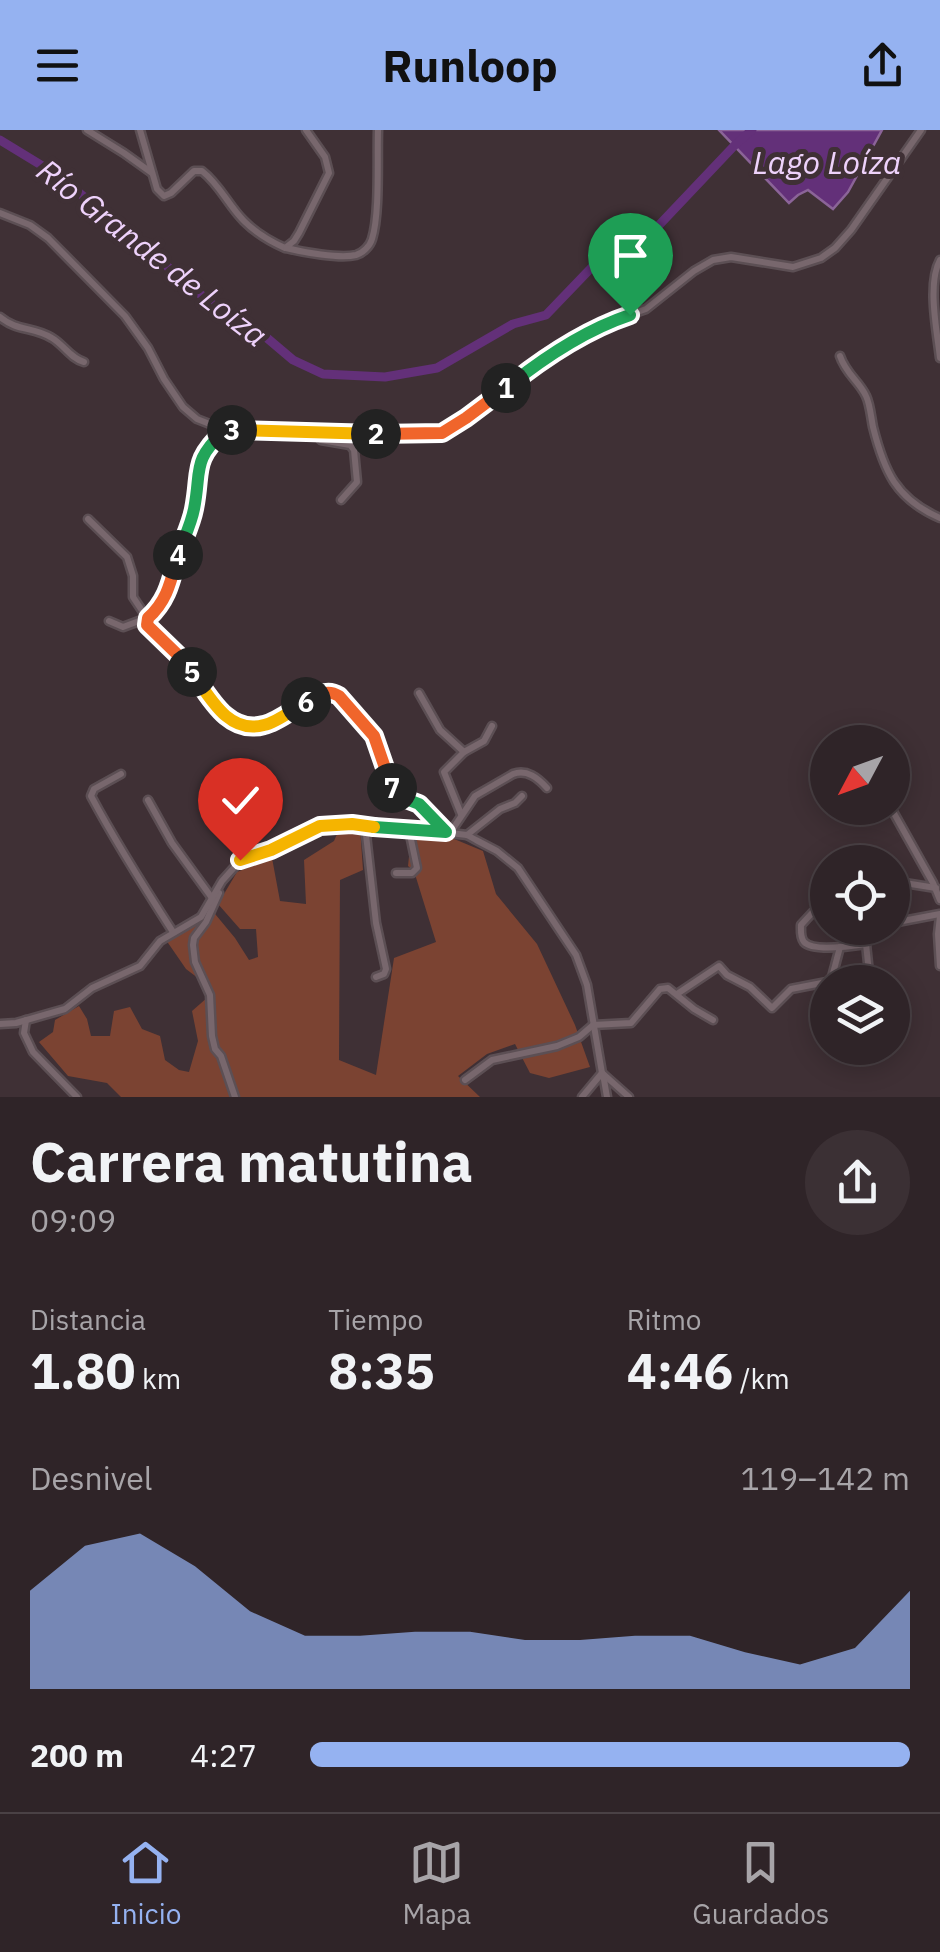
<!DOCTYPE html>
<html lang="es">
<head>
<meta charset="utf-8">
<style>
  :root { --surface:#2f2428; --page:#3b3034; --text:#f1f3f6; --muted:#a7a4a8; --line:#4a4145; --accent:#95b2f1 }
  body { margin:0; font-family:"IBM Plex Sans",sans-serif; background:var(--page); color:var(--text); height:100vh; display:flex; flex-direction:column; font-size:38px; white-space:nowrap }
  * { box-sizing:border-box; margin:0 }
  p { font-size:32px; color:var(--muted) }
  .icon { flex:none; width:55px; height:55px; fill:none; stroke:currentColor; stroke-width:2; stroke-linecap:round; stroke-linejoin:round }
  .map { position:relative; height:967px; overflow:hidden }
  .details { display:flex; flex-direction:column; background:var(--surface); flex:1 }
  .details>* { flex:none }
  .needle { width:65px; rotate:229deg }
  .controls { position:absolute; left:810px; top:595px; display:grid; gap:20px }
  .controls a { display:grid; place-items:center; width:100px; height:100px; border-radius:50%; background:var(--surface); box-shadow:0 5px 25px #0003,0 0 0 2px var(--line); font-size:50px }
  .pin { position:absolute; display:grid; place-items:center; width:85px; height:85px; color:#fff; margin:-102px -42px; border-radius:50% 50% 50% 0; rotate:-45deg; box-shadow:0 0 10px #0007 }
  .pin .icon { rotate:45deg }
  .km { position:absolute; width:50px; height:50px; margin:-25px; border-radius:50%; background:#222; color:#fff; font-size:28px; line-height:50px; text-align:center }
  .round { display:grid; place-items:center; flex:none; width:105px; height:105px; border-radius:52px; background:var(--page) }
  .headline { display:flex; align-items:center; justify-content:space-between; height:170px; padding:0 30px }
  h1 { font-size:55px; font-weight:700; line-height:75px }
  .metrics { display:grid; grid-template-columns:repeat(3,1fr); gap:15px; height:170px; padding:10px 30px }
  .metrics div { display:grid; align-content:center }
  .metrics b { font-size:50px; font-weight:700 }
  .metrics small { font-size:28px; font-weight:400 }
  .metrics p { font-size:28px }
  .chart { height:280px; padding:20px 30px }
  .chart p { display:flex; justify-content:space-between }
  .chart svg { width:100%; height:180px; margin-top:10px; fill:var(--accent); opacity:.7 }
  ul { padding:0 30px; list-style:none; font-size:32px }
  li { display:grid; grid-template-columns:160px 120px 1fr; align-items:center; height:75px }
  li i { height:25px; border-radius:12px; background:var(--accent) }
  header { display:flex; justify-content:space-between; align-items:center; height:130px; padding:0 30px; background:var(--accent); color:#111; font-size:45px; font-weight:700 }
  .tabs { display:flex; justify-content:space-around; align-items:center; height:140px; border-top:2px solid var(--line); background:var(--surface); font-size:28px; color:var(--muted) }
  .tabs a { display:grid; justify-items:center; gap:5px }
  .tabs .current { color:var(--accent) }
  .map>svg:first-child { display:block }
  .green { fill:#7b4332 }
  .water { fill:#633079; stroke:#8b6498; stroke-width:2.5 }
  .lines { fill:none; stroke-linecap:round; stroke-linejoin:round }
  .river { stroke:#633079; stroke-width:9 }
  .minor-casing { stroke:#5c4f54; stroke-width:11 }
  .minor { stroke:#78676d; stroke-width:6 }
  .split-1-casing { stroke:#fff; stroke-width:20 }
  .split-2-casing { stroke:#fff; stroke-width:20 }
  .split-3-casing { stroke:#fff; stroke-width:20 }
  .split-4-casing { stroke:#fff; stroke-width:20 }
  .split-5-casing { stroke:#fff; stroke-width:20 }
  .split-6-casing { stroke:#fff; stroke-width:20 }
  .split-7-casing { stroke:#fff; stroke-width:20 }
  .split-8-casing { stroke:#fff; stroke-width:20 }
  .split-9-casing { stroke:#fff; stroke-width:20 }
  .split-1 { stroke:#22a559; stroke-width:12 }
  .split-2 { stroke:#f0652b; stroke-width:12 }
  .split-3 { stroke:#f5b400; stroke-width:12 }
  .split-4 { stroke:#22a559; stroke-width:12 }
  .split-5 { stroke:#f0652b; stroke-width:12 }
  .split-6 { stroke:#f5b400; stroke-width:12 }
  .split-7 { stroke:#f0652b; stroke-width:12 }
  .split-8 { stroke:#22a559; stroke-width:12 }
  .split-9 { stroke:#f5b400; stroke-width:12 }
  .labels { text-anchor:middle; stroke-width:10; stroke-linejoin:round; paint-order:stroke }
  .water-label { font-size:32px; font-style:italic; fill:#eed2fb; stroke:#3f3035 }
</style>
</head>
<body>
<header><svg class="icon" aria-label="menu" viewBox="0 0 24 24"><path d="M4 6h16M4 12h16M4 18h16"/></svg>Runloop<svg class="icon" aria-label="share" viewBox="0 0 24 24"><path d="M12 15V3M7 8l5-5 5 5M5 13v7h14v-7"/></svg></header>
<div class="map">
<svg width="940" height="967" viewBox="0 0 940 967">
  <rect width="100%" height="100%" fill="#3f3035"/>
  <polygon class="green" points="340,697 360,697 363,740 340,750 339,930 376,945 394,828 436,812 414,741 408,736 410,717 416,706 447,706 483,721 496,764 537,814 575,895 590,937 549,948 530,943 515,914 487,924 458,946 480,967 121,967 107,953 68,946 39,912 53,902 55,890 79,876 87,889 91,906 110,906 114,881 130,877 142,899 160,906 165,930 179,940 189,942 198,911 192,881 208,867 207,855 186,839 166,810 201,793 211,779 235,808 249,830 258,827 256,799 240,799 218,774 237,742 272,728 280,771 306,774 304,730 334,711"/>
  <polygon class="water" points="719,0 882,0 848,62 833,79 808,60 798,65 789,73"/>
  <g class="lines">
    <polyline class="river" points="0,10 59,46 218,179 267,208 293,230 323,244 385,247 437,238 513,194 546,185 594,135 626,130 734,16 752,0"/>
    <g class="minor-casing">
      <g id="minor">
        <polyline points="87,0 124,23 152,43"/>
        <path d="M140 0 157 59 164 66 171 63 194 41H202C220 55 228 75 244 91 256 103 269 111 285 118L294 111 299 103 329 43 325 27 306 0"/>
        <polyline points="0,83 30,95 48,108 125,186 148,218 164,249 183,277 197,289 225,300 409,305 442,303 466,289 535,234 585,206 623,187 646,179 694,141 713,130 731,127 793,137 821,128 835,118 851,100 921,0"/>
        <path d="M286 118C302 122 340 129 356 125 363 123 370 116 372 109 380 84 377 29 378 0"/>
        <path d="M940 130C927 154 937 201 940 228"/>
        <path d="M0 187C18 202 33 196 52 208 64 215 70 228 84 232"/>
        <path d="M840 226C846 244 859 251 866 266 870 274 871 287 873 297 884 341 896 369 940 388"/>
        <polyline points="315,303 321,310 350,315 354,320 357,352 341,370"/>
        <path d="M88 389 127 427 133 446V467L147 488V495C158 506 171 517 181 528 203 553 221 605 262 596 278 592 309 571 325 562H332L339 566 374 606 393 659 398 666 419 673 445 701"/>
        <polyline points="109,491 123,497 147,488 159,478 168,463 177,427 194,380 197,341 210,315 225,300"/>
        <polyline points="419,563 440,600 464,622"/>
        <path d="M121 644 94 659 91 666C116 713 144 757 173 802"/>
        <polyline points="148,670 172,713 212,768"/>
        <polyline points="891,678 933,753 940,770"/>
        <polyline points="461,684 444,642 464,622 484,611 492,596"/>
        <polyline points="365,696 376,793 386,839 384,844 376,847"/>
        <path d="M450 703 475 666 513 644C527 639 538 648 547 658"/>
        <polyline points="467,705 500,679 515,673 522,666"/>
        <polyline points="396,743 412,743 417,738 409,700"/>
        <polyline points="892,751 936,758"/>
        <polyline points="219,763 206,792 194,808 193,815 195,832 210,865 212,906 215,919 221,926 235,967"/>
        <path d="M813 782 801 795C801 800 800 807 804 812 813 822 853 816 866 814"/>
        <polyline points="940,786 938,804 940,836"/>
        <polyline points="892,793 940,784"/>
        <polyline points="869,798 866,814 870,852"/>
        <polyline points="677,864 719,836 727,845 750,857 772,878 791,859 827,852 832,847 840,817"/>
        <polyline points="26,890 24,903 33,922 77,967"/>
        <polyline points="0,894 16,893 65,879 92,858 140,836 160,811 201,787 222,751 240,731 271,720 303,702 320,696 351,694 450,703 467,705 476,710 497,721 518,738 576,825 587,855 602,943 629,967"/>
        <polyline points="603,944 607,967"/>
        <polyline points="465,950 492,930 557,916 579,907 593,895 631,893 660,859 668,858 694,879 713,890"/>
        <polyline points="582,967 602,943"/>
      </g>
    </g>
    <use href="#minor" class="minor"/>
  </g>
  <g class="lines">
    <g class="split-1-casing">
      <path id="split-1" d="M506 258C542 229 585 200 630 185"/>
    </g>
    <g class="split-2-casing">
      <polyline id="split-2" points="376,304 442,303 466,288 506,258"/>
    </g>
    <g class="split-3-casing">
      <polyline id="split-3" points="232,300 376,304"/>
    </g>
    <g class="split-4-casing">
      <path id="split-4" d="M178 425C183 410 191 395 194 379 202 339 191 332 225 300H232"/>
    </g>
    <g class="split-5-casing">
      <path id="split-5" d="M178 425C171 450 168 470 148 488L147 495 181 528 192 542"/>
    </g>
    <g class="split-6-casing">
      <path id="split-6" d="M192 542C209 566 228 605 264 595 278 592 293 579 306 572"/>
    </g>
    <g class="split-7-casing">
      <path id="split-7" d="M306 572C318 566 326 558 339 566L374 606 392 658"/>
    </g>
    <g class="split-8-casing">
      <polyline id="split-8" points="374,697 446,702 419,674 398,666 392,658"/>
    </g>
    <g class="split-9-casing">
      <polyline id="split-9" points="240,730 271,720 320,696 352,694 374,697"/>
    </g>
    <use href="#split-1" class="split-1"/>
    <use href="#split-2" class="split-2"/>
    <use href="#split-3" class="split-3"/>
    <use href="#split-4" class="split-4"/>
    <use href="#split-5" class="split-5"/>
    <use href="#split-6" class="split-6"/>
    <use href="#split-7" class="split-7"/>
    <use href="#split-8" class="split-8"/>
    <use href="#split-9" class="split-9"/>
  </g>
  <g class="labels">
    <g class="water-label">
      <text x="827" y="44">Lago Loíza</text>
      <text transform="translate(152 123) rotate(38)" y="11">Río Grande de Loíza</text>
    </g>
  </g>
</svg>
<div class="controls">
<a><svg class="needle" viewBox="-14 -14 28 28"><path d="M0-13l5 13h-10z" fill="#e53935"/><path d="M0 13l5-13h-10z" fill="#a7a4a8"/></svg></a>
<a><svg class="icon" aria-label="locate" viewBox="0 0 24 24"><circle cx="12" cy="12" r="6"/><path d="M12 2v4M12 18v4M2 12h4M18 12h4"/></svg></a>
<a><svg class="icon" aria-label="layers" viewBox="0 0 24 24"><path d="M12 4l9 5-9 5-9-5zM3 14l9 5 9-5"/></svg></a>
</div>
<div class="pin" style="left:630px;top:185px;background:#1e9e55"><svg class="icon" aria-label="arrive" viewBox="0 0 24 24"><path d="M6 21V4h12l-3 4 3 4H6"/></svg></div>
<div class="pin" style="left:240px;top:730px;background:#d93025"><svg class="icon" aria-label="check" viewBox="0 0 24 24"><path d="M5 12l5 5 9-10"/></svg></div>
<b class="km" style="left:506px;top:258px">1</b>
<b class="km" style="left:376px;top:304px">2</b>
<b class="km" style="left:232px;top:300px">3</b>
<b class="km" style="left:178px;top:425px">4</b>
<b class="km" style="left:192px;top:542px">5</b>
<b class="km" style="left:306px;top:572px">6</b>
<b class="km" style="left:392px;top:658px">7</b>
</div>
<section class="details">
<div class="headline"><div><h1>Carrera matutina</h1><p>09:09</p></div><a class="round"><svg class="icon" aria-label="share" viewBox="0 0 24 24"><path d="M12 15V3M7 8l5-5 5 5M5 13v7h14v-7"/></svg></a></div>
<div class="metrics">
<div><p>Distancia</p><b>1.80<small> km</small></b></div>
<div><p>Tiempo</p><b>8:35</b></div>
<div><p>Ritmo</p><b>4:46<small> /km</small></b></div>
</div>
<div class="chart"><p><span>Desnivel</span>119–142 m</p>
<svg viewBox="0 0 160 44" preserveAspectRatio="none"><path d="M0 44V20L10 9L20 6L30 14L40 25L50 31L60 31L70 30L80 30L90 32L100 32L110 31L120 31L130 35L140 38L150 34L160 20V44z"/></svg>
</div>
<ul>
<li><b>200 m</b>4:27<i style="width:100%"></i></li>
</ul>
</section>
<nav class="tabs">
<a class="current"><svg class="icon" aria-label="home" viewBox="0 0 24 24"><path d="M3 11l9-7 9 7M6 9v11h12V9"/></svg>Inicio</a>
<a><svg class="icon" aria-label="map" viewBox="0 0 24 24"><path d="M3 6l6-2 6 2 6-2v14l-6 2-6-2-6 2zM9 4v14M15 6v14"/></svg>Mapa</a>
<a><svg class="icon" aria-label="saved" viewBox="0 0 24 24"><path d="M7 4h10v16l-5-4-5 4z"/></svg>Guardados</a>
</nav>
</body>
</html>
